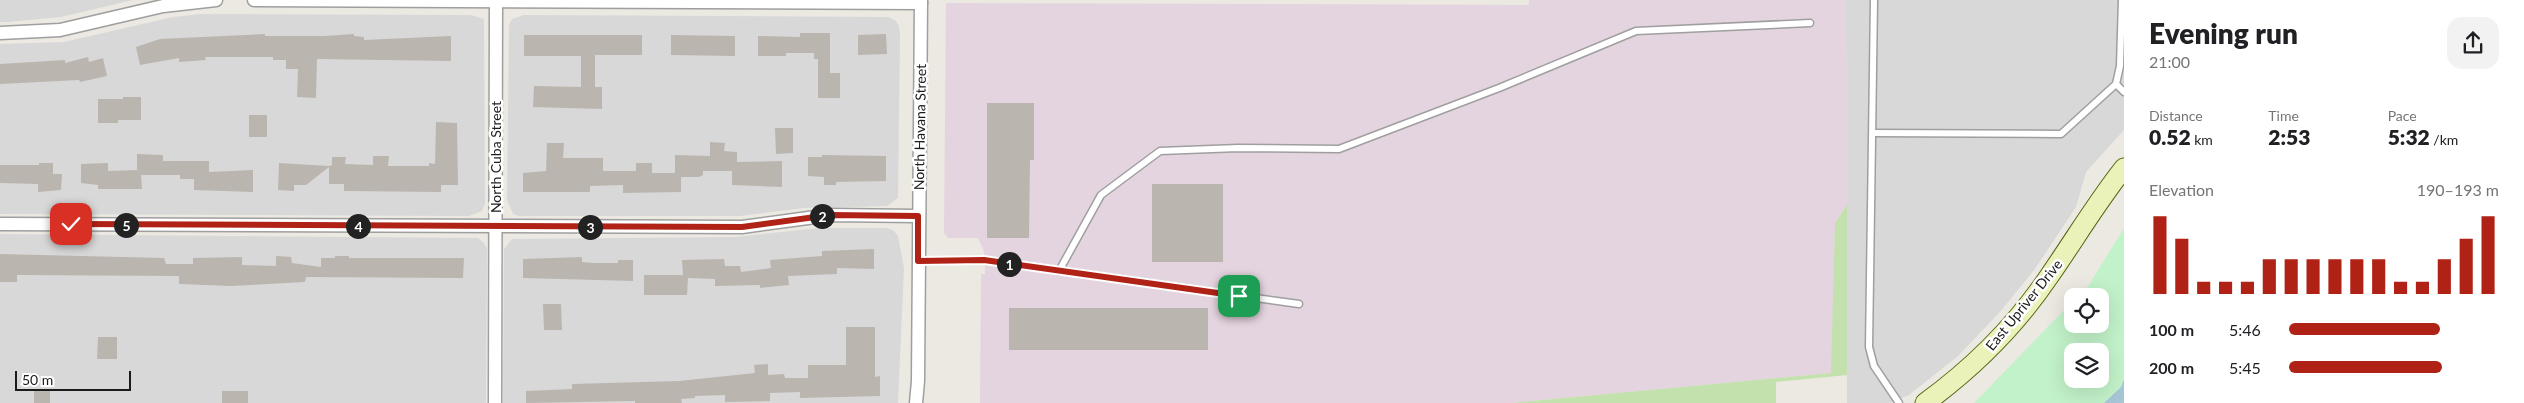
<!DOCTYPE html>
<html lang="en">
<head>
<meta charset="utf-8">
<style>
  :root { --surface:#fff; --page:#f2f2f2; --text:#202124; --muted:#757577; --accent:#b02216 }
  body { margin:0; font-family:Lato,sans-serif; background:var(--page); color:var(--text); height:100vh; display:flex; flex-direction:column; font-size:19px; white-space:nowrap }
  * { box-sizing:border-box; margin:0 }
  p { font-size:16px; color:var(--muted) }
  .icon { flex:none; width:28px; height:28px; fill:none; stroke:currentColor; stroke-width:2; stroke-linecap:round; stroke-linejoin:round }
  .map { position:relative; flex:1; overflow:hidden }
  .drawer { display:flex; flex-direction:column; background:var(--surface); width:400px }
  .drawer>* { flex:none }
  .buttons { position:absolute; left:2064px; top:288px; display:grid; gap:10px }
  .buttons a { display:grid; place-items:center; width:45px; height:45px; border-radius:10px; background:var(--surface); box-shadow:0 5px 20px #0002; font-size:25px }
  .scale { position:absolute; left:15px; bottom:12px; width:116px; box-sizing:border-box; padding-left:5px; border:2px solid #1b1b1b; border-top:0; font-size:14px; line-height:18px; white-space:nowrap; color:#1b1b1b; -webkit-text-stroke:4px #fff; paint-order:stroke }
  .pin { position:absolute; display:grid; place-items:center; width:42px; height:42px; color:#fff; margin:-21px; border-radius:10px; box-shadow:0 2px 8px #0006 }
  .km { position:absolute; width:25px; height:25px; margin:-12px; border-radius:50%; background:#222; color:#fff; font-size:14px; line-height:25px; text-align:center }
  .round { display:grid; place-items:center; flex:none; width:52px; height:52px; border-radius:15px; background:var(--page) }
  .headline { display:flex; align-items:center; justify-content:space-between; height:85px; padding:0 25px }
  h1 { font-size:28px; font-weight:800; line-height:38px }
  .stats { display:grid; grid-template-columns:repeat(3,1fr); gap:8px; height:85px; padding:5px 25px }
  .stats div { display:grid; align-content:center }
  .stats b { font-size:21px; font-weight:800 }
  .stats small { font-size:14px; font-weight:400 }
  .stats p { font-size:14px }
  .chart { height:140px; padding:10px 25px }
  .chart p { display:flex; justify-content:space-between }
  .chart svg { width:100%; height:90px; margin-top:5px; stroke:var(--accent); stroke-width:6 }
  ul { padding:0 25px; list-style:none; font-size:16px }
  li { display:grid; grid-template-columns:80px 60px 1fr; align-items:center; height:38px }
  li i { height:12px; border-radius:6px; background:var(--accent) }
  main { display:flex; flex:1; min-height:0 }
  .map>svg:first-child { display:block }
  .residential { fill:#d9d8d8 }
  .industrial { fill:#e4d4df }
  .grass { fill:#c2e1ac }
  .park { fill:#c2f2c9; fill-rule:evenodd }
  .water { fill:#a6c6d5 }
  .building { fill:#bbb5af }
  .lines { fill:none; stroke-linecap:round; stroke-linejoin:round }
  .lane-casing { stroke:#9f9f9f; stroke-width:9 }
  .street-casing { stroke:#9f9f9f; stroke-width:15 }
  .secondary-casing { stroke:#546310; stroke-width:21 }
  .lane { stroke:#fff; stroke-width:6 }
  .street { stroke:#fff; stroke-width:12 }
  .secondary { stroke:#eaf1b9; stroke-width:19 }
  .route-casing { stroke:#fff; stroke-width:10 }
  .route { stroke:#b02216; stroke-width:6 }
  .labels { text-anchor:middle; stroke-width:5; stroke-linejoin:round; paint-order:stroke }
  .street-label { font-size:14px; fill:#1b1b1b; stroke:#fff }
</style>
</head>
<body>
<main>
<div class="map">
<svg width="2124" height="403" viewBox="0 0 2124 403">
  <rect width="100%" height="100%" fill="#ebe9e1"/>
  <g class="residential">
    <polygon points="0,0 133,0 61,17 8,22 0,22"/>
    <polygon points="1846,0 2124,0 2124,130 2086,172 2076,207 2035,269 1999,313 1958,356 1909,395 1890,403 1847,403"/>
    <polygon points="201,14 471,15 484,19 485,203 482,211 469,216 0,214 0,44 64,42 173,17"/>
    <polygon points="524,15 888,17 895,20 899,26 900,35 898,198 887,206 804,208 740,216 519,216 513,214 507,200 509,25 512,19"/>
    <polygon points="819,228 886,228 893,230 898,236 904,268 898,403 503,403 504,249 512,239 735,237"/>
    <polygon points="0,234 478,238 484,243 487,249 486,403 0,403"/>
  </g>
  <polygon class="industrial" points="1529,0 1846,0 1847,205 1835,223 1832,373 1510,403 980,403 981,274 985,274 984,251 978,238 948,238 944,233 946,3 1529,5"/>
  <polygon class="grass" points="1847,205 1847,375 1776,382 1776,403 1510,403 1831,373 1835,223"/>
  <path class="park" d="M2124 228V379L2121 387 2104 403H1974L2072 302V324H2100V296H2078L2089 285ZM2072 351H2100V379H2072Z"/>
  <polygon class="water" points="2124,379 2124,403 2104,403 2121,387"/>
  <g class="building">
    <polygon points="800,33 830,33 830,73 840,73 840,98 818,98 818,59 814,59 814,53 786,53 786,56 758,56 758,36 800,37"/>
    <polygon points="265,34 265,36 324,36 354,34 354,36 364,37 364,40 451,36 451,61 317,59 316,98 297,97 298,69 286,69 286,60 273,60 273,57 205,57 206,60 179,62 179,58 140,65 136,47 160,39"/>
    <polygon points="886,34 887,54 858,55 858,35"/>
    <polygon points="524,35 642,35 642,55 595,55 595,87 602,87 602,109 533,107 534,86 581,87 581,56 524,56"/>
    <polygon points="671,35 735,36 735,56 671,55"/>
    <polygon points="88,57 89,62 103,58 107,76 80,82 79,80 0,84 0,64 65,60 65,63"/>
    <polygon points="123,97 141,97 141,120 118,120 118,123 98,123 98,99 123,99"/>
    <polygon points="987,103 1034,103 1034,160 1030,160 1029,238 987,238"/>
    <rect x="249" y="115" width="18" height="22"/>
    <polygon points="436,122 457,123 458,185 441,185 441,192 344,191 344,184 329,184 329,167 306,185 294,185 294,191 278,190 279,163 329,166 332,165 332,157 346,157 345,164 373,165 373,156 389,156 388,166 429,166 429,163 435,164"/>
    <polygon points="775,128 793,128 793,153 776,154"/>
    <polygon points="710,142 725,143 724,151 737,152 737,162 782,161 782,187 732,185 732,171 703,171 703,175 699,177 681,177 681,192 623,193 623,185 590,186 590,192 523,192 523,173 546,171 547,143 564,143 563,158 603,158 603,171 636,171 636,163 652,163 652,173 675,173 675,155 710,156"/>
    <polygon points="137,154 163,155 163,161 209,161 209,172 253,170 253,192 194,190 194,179 180,179 180,175 141,175 142,189 98,189 98,185 81,183 81,164 108,163 108,171 137,170"/>
    <polygon points="822,155 886,156 886,181 836,182 836,185 824,185 824,177 808,176 808,157 822,157"/>
    <polygon points="39,163 53,163 53,174 62,174 61,190 38,192 38,184 0,183 0,165 39,165"/>
    <rect x="1152" y="184" width="71" height="78"/>
    <polygon points="874,249 874,269 837,268 837,274 788,276 789,285 760,288 760,285 715,286 715,279 688,278 687,295 644,295 644,275 683,275 682,260 724,259 725,266 740,266 741,272 771,268 770,260 822,256 822,251"/>
    <polygon points="0,254 164,258 166,264 193,264 193,258 242,257 242,265 276,266 276,256 291,257 292,263 321,267 321,258 335,258 335,256 349,256 349,258 464,258 463,278 306,277 305,282 231,286 179,284 179,276 17,275 17,282 0,282"/>
    <polygon points="582,257 582,262 594,263 618,263 618,260 633,260 633,281 523,278 523,259"/>
    <polygon points="543,304 561,304 562,330 544,330"/>
    <rect x="1009" y="308" width="199" height="42"/>
    <polygon points="846,327 875,327 875,377 880,376 880,396 800,398 800,392 770,393 770,401 725,402 725,395 695,396 695,398 681,399 682,403 635,403 635,401 526,403 526,391 572,389 572,384 679,381 755,373 754,365 768,364 768,375 784,374 785,378 808,378 808,365 846,365"/>
    <polygon points="98,337 117,337 117,359 97,359"/>
    <rect x="34" y="389" width="16" height="14"/>
    <rect x="222" y="391" width="26" height="12"/>
  </g>
  <g class="lines">
    <g class="lane-casing">
      <g id="lane">
        <polyline points="1874,0 1869,347 1874,366 1899,403"/>
        <polyline points="2116,84 2124,92"/>
        <polyline points="1873,133 2061,134 2116,84 2120,66 2122,0"/>
        <polyline points="918,261 985,260 1299,304"/>
        <polyline points="1059,271 1101,195 1160,151 1238,148 1339,149 1499,88 1636,31 1810,23"/>
      </g>
    </g>
    <g class="street-casing">
      <g id="street">
        <polyline points="254,0 921,3"/>
        <polyline points="0,33 60,30 163,6 216,0"/>
        <polyline points="0,224 742,227 830,215 918,216"/>
        <polyline points="495,403 496,0"/>
        <polyline points="916,403 918,381 921,0"/>
      </g>
    </g>
    <g class="secondary-casing">
      <path id="secondary" d="M1925 403C1973 368 2017 324 2050 275 2075 239 2097 202 2124 168"/>
    </g>
    <use href="#lane" class="lane"/>
    <use href="#street" class="street"/>
    <use href="#secondary" class="secondary"/>
  </g>
  <g class="lines">
    <g class="route-casing">
      <polyline id="route" points="71,224 742,227 830,215 918,216 918,261 984,260 1239,296"/>
    </g>
    <use href="#route" class="route"/>
  </g>
  <g class="labels">
    <g class="street-label">
      <text transform="translate(920 127) rotate(-89)" y="5">North Havana Street</text>
      <text transform="translate(496 157) rotate(-90)" y="5">North Cuba Street</text>
      <text transform="translate(2024 305) rotate(-51)" y="5">East Upriver Drive</text>
    </g>
  </g>
</svg>
<div class="buttons">
<a><svg class="icon" aria-label="locate" viewBox="0 0 24 24"><circle cx="12" cy="12" r="6"/><path d="M12 2v4M12 18v4M2 12h4M18 12h4"/></svg></a>
<a><svg class="icon" aria-label="layers" viewBox="0 0 24 24"><path d="M12 4l9 5-9 5-9-5zM3 14l9 5 9-5"/></svg></a>
</div>
<div class="scale">50 m</div>
<div class="pin" style="left:1239px;top:296px;background:#1e9e55"><svg class="icon" aria-label="arrive" viewBox="0 0 24 24"><path d="M6 21V4h12l-3 4 3 4H6"/></svg></div>
<div class="pin" style="left:71px;top:224px;background:#d93025"><svg class="icon" aria-label="check" viewBox="0 0 24 24"><path d="M5 12l5 5 9-10"/></svg></div>
<b class="km" style="left:1009px;top:264px">1</b>
<b class="km" style="left:822px;top:216px">2</b>
<b class="km" style="left:590px;top:227px">3</b>
<b class="km" style="left:358px;top:226px">4</b>
<b class="km" style="left:126px;top:225px">5</b>
</div>
<section class="drawer">
<div class="headline"><div><h1>Evening run</h1><p>21:00</p></div><a class="round"><svg class="icon" aria-label="share" viewBox="0 0 24 24"><path d="M12 15V3M7 8l5-5 5 5M5 13v7h14v-7"/></svg></a></div>
<div class="stats">
<div><p>Distance</p><b>0.52<small> km</small></b></div>
<div><p>Time</p><b>2:53</b></div>
<div><p>Pace</p><b>5:32<small> /km</small></b></div>
</div>
<div class="chart"><p><span>Elevation</span>190–193 m</p>
<svg viewBox="0 0 160 44" preserveAspectRatio="none"><path d="M5 44V6M15 44V17M25 44V38M35 44V38M45 44V38M55 44V27M65 44V27M75 44V27M85 44V27M95 44V27M105 44V27M115 44V38M125 44V38M135 44V27M145 44V17M155 44V6"/></svg>
</div>
<ul>
<li><b>100 m</b>5:46<i style="width:72%"></i></li>
<li><b>200 m</b>5:45<i style="width:73%"></i></li>
</ul>
</section>
</main>
</body>
</html>
